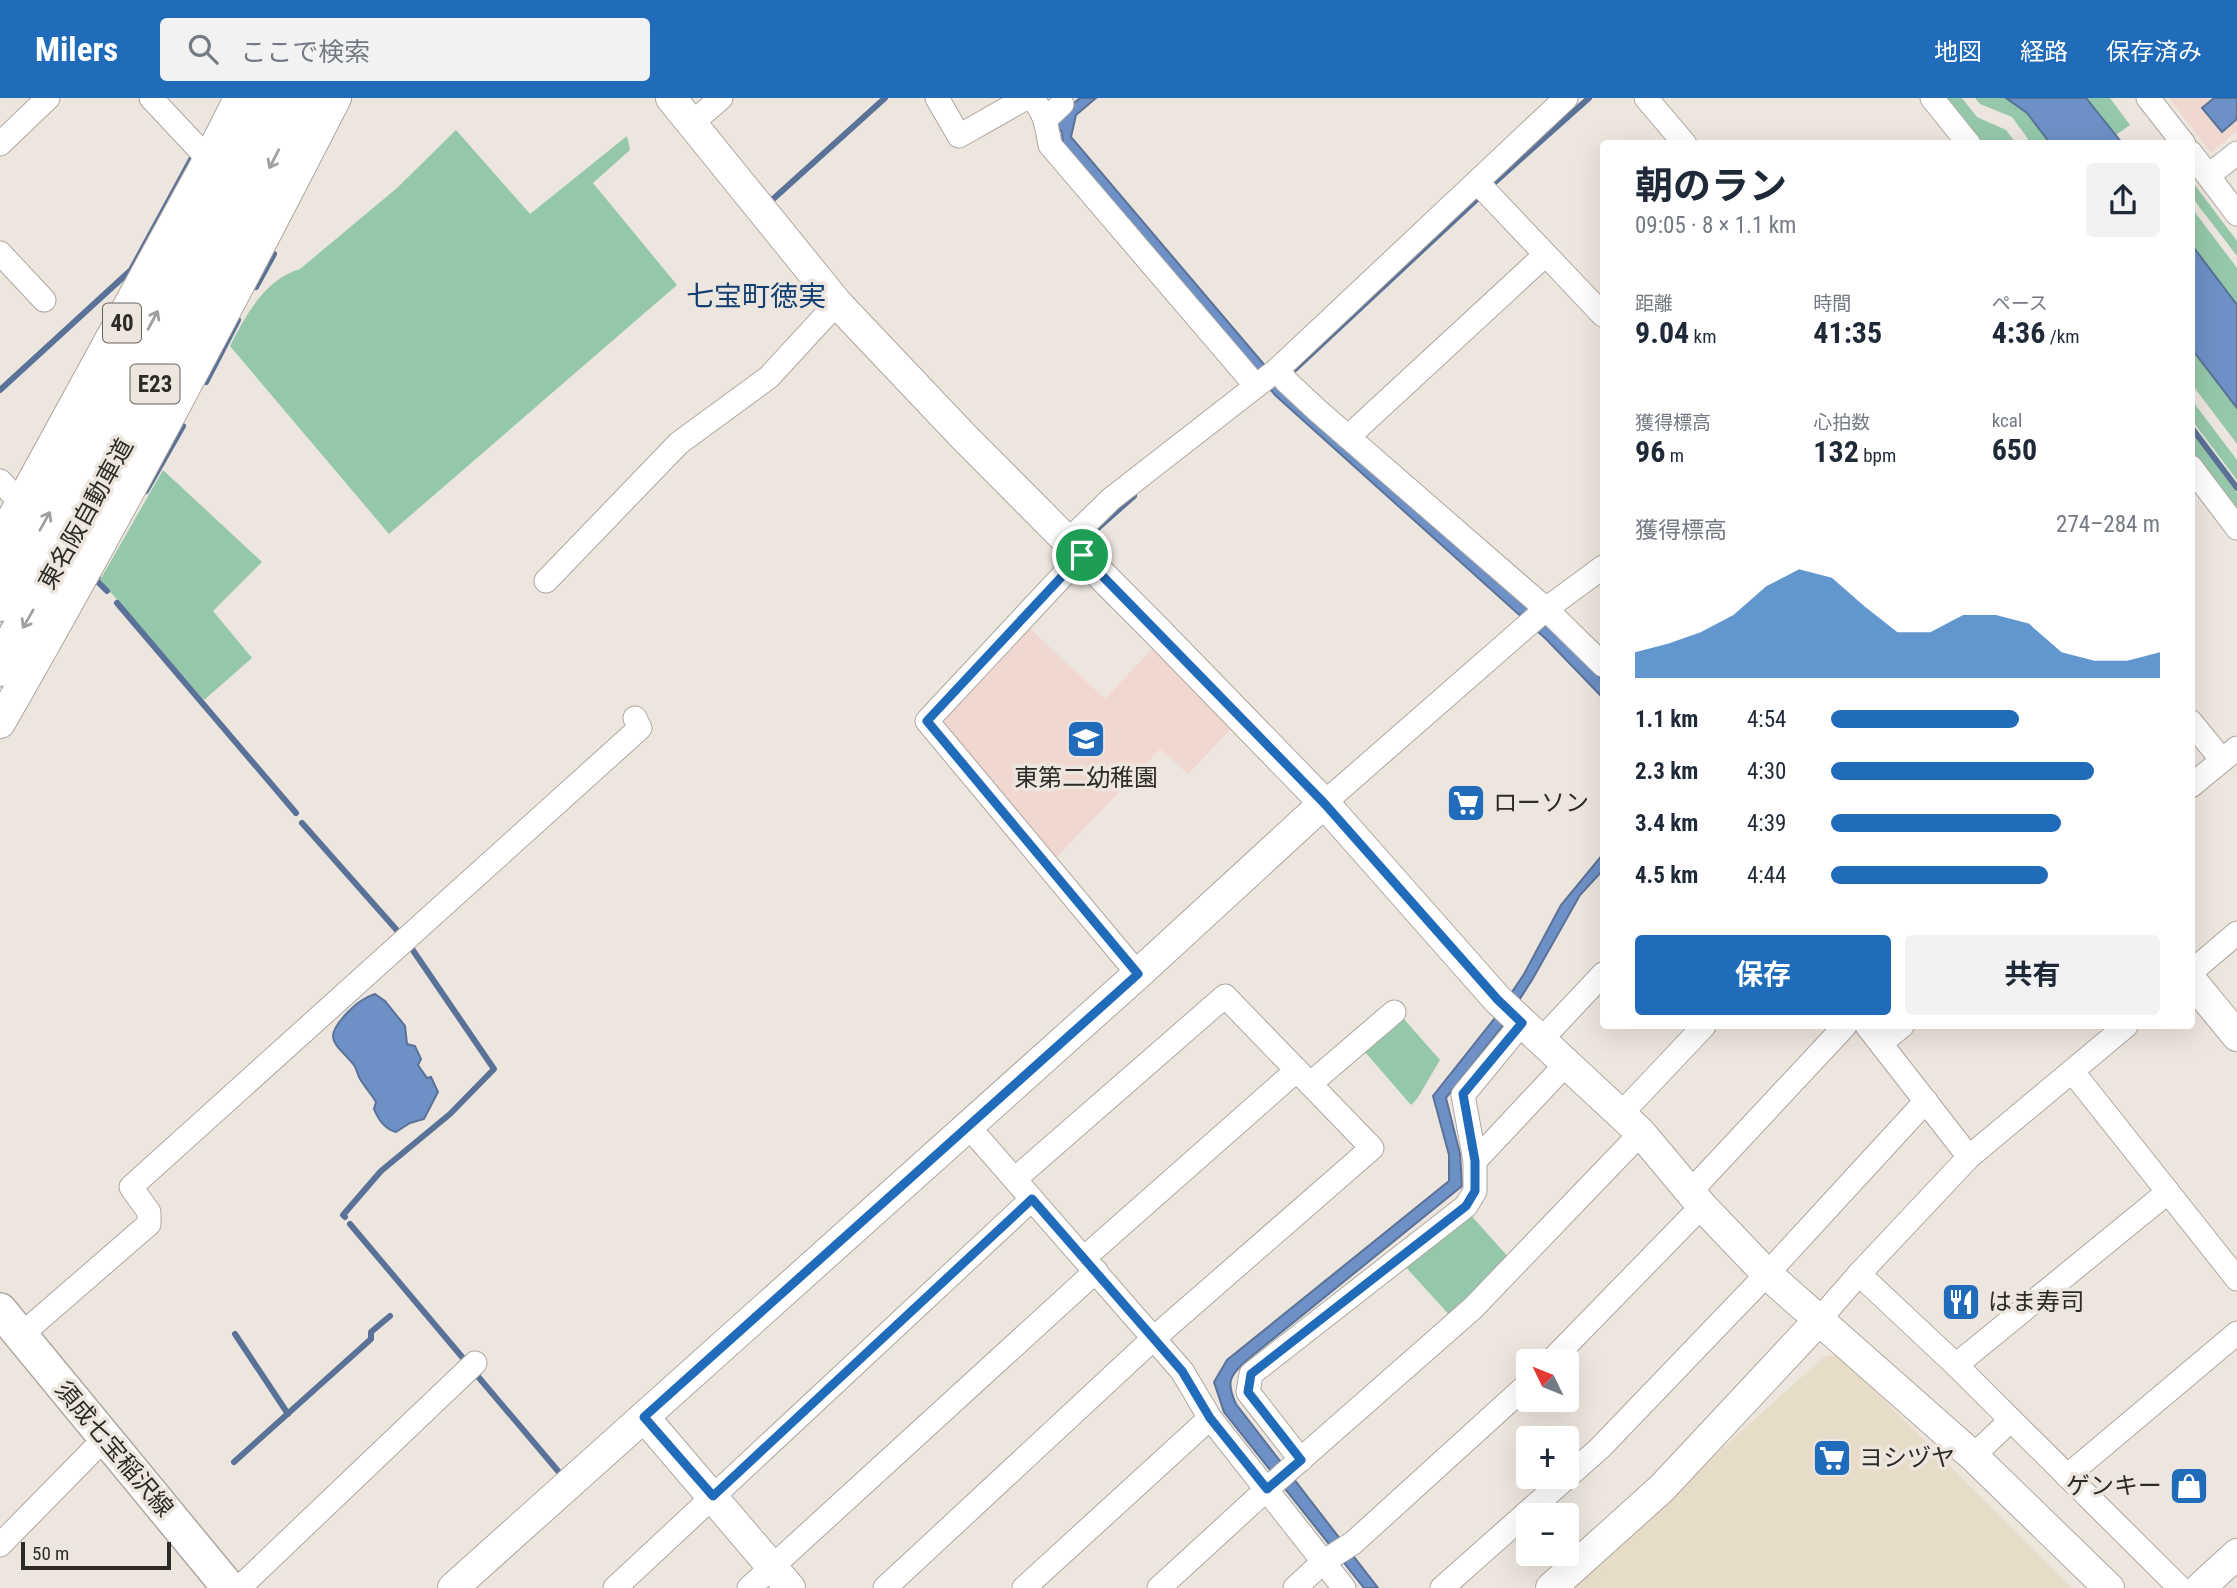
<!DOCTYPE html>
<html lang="ja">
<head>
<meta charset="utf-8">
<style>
  :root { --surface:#fff; --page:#f2f2f3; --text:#1f2937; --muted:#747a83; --accent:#216bbb }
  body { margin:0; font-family:"Roboto Condensed","Noto Sans JP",sans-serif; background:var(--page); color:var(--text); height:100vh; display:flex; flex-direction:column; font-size:26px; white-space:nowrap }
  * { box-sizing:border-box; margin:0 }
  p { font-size:23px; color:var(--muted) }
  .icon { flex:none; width:38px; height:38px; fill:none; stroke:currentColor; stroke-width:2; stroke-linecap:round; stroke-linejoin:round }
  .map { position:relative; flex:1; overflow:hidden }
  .sheet { position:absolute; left:1600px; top:42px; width:595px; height:889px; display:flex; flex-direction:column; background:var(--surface); border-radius:7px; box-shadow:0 7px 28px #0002 }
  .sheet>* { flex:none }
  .needle { width:46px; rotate:313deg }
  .tools { position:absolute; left:1516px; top:1251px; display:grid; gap:14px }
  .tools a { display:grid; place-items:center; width:63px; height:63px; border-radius:7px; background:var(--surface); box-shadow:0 7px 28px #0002; font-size:35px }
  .scale { position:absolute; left:21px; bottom:18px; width:150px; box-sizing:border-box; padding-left:7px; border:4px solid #2d2b28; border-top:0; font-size:19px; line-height:24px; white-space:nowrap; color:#2d2b28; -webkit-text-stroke:5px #ede6df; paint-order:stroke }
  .pin { position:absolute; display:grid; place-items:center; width:60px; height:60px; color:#fff; margin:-30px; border:4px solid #fff; border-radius:50%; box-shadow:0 2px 7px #0007 }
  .round { display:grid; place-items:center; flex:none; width:74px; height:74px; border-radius:7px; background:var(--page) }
  .summary { display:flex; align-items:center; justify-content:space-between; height:119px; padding:0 35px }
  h1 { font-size:38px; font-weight:700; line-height:52px }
  .stats { display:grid; grid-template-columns:repeat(3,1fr); gap:10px; height:119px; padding:7px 35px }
  .stats div { display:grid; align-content:center }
  .stats b { font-size:30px; font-weight:700 }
  .stats small { font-size:19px; font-weight:400 }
  .stats p { font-size:19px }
  .chart { height:196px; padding:14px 35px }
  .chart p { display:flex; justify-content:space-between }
  .chart svg { width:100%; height:126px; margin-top:7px; fill:var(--accent); opacity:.7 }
  .cta { display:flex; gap:14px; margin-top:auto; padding:14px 35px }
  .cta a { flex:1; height:80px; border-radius:7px; background:var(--accent); color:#fff; font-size:28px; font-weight:700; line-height:80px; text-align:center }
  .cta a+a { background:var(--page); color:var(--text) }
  ul { padding:0 35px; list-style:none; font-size:23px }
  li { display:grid; grid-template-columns:112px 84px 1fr; align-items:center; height:52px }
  li i { height:18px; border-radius:9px; background:var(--accent) }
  header { display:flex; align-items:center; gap:42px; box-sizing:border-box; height:98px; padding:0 35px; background:var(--accent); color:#fff }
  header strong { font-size:33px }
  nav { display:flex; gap:38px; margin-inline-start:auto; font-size:24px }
  .search { width:490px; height:63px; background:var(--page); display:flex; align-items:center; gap:18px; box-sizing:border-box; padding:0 24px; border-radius:7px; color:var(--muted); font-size:26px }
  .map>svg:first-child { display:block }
  .commercial { fill:#e7dcc8 }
  .education { fill:#f0d7cf }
  .green { fill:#95c8aa }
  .water { fill:#6d90c6; stroke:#5a7297; stroke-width:2 }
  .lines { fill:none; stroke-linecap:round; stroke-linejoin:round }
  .stream { stroke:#5a7297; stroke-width:6 }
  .minor-casing { stroke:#aea7a1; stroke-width:25 }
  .tertiary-casing { stroke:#aea7a1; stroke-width:32 }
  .secondary-casing { stroke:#aea7a1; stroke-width:36 }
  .primary-casing { stroke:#aea7a1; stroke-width:39 }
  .motorway-casing { stroke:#aea7a1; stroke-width:41 }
  .minor { stroke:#fff; stroke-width:23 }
  .tertiary { stroke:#fff; stroke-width:30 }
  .secondary { stroke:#fff; stroke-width:33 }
  .primary { stroke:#fff; stroke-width:37 }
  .motorway { stroke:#fff; stroke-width:38 }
  .oneway { stroke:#a0a09e }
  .route-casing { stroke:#fff; stroke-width:14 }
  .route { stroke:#216bbb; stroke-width:9 }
  .labels { text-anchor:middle; stroke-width:7; stroke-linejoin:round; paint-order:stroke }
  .shield { fill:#ede6df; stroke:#67635f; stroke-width:2 }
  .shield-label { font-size:23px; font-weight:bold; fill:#2d2b28 }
  .street-label { font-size:24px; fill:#2d2b28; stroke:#ede6df }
  .poi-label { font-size:24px; fill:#2d2b28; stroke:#ede6df; text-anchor:start }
  .quarter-label { font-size:28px; fill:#113f72; stroke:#ede6df }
</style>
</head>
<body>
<header>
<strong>Milers</strong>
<div class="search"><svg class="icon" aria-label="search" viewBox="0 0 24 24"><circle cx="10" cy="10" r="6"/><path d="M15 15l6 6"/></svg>ここで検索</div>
<nav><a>地図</a><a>経路</a><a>保存済み</a></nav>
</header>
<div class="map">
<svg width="2237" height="1490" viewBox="0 0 2237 1490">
  <rect width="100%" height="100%" fill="#ede6df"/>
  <polygon class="commercial" points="1839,1257 2072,1490 1567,1490 1825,1258"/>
  <g class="education">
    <polygon points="2169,0 2237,0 2237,33 2211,54"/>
    <polygon points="1026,527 1105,601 1152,551 1231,631 1188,676 1160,651 1051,765 936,623"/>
  </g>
  <g class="green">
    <polygon points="1946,0 1962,0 1977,19 2006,32 2016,45 1981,45"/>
    <polygon points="1975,0 2006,0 2027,15 2050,45 2031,45 2012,19 1980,6"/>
    <polygon points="2086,0 2110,0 2130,27 2116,37"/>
    <path d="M456 32 530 116 627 38 630 52 593 85 677 187 389 436 230 248C246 217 265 181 300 171L397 90Z"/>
    <polygon points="2191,82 2237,143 2237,158 2191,98"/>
    <polygon points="2191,109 2237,170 2237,207 2191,146"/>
    <polygon points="2191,250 2237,310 2237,346 2191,285"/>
    <polygon points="2191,301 2237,362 2237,382 2191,321"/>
    <polygon points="2191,334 2237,395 2237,412 2191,351"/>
    <polygon points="163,372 262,464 213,513 252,560 204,602 100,482"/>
    <polygon points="1403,920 1440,962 1417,1001 1411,1007 1365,954"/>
    <polygon points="1468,1114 1510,1161 1452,1220 1403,1166"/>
  </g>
  <g class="water">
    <polygon points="1080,0 1096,0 1076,17 1071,39 1267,270 1542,522 1603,582 1603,600 1546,541 1275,297 1063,45 1062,34 1053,23"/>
    <polygon points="2006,0 2086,0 2122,45 2050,45 2027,15"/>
    <polygon points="2214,0 2237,0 2237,21 2222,34 2202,10"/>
    <polygon points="2191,146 2237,207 2237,310 2191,250"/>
    <path d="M1603 756V772L1580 797 1532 882 1501 930 1446 1000 1460 1056 1462 1088 1247 1262C1229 1278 1226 1284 1236 1306L1378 1490H1364L1224 1314 1214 1284 1227 1262 1449 1083V1057L1433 998 1494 921 1524 876 1561 807Z"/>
    <path d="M375 896 385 903 405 928 407 946 415 948 421 961 418 967 427 980 431 979 438 994 424 1021 410 1025 396 1034C384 1031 378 1021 374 1011L376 1004C371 996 365 989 360 981 357 976 357 971 354 967 335 944 321 942 348 914 356 906 363 900 375 896Z"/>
  </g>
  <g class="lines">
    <g class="stream">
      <polyline points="1495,84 1589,0"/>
      <polyline points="772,102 885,0"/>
      <polyline points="256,189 274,156"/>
      <polyline points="1295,271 1477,101"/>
      <polyline points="206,284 238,222"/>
      <polyline points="0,292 131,172 193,58"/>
      <polyline points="2191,329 2237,390"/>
      <polyline points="146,393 183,328"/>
      <polyline points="1090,437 1134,398"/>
      <polyline points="98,479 96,482 107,493"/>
      <polyline points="117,505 296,715"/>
      <polyline points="302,725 402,838"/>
      <polyline points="345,1119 343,1117 381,1073 450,1016 494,971 410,848"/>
      <polyline points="350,1126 468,1266"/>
      <polyline points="235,1236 288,1316"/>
      <polyline points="475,1275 558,1373"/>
      <polyline points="234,1364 371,1241 371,1234 390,1218"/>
    </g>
    <g class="minor-casing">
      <g id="minor">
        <polyline points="151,0 211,64"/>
        <polyline points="937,0 959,38 1026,0"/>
        <path d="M1030 0C1045 11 1047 30 1050 47L1256 288"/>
        <polyline points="1646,0 1685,46"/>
        <polyline points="1932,0 1969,46"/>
        <polyline points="2148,0 2184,46"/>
        <polyline points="1045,22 1062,6"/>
        <polyline points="692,25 721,0"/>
        <polyline points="0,46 48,0"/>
        <polyline points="2191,55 2237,116"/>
        <polyline points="2209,77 2237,55"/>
        <polyline points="1477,84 1603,217"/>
        <polyline points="0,155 44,202"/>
        <polyline points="1278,271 1286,283 1317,312 1546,511 1603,567"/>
        <polyline points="1348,339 1545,157"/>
        <polyline points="2191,369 2237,430"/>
        <polyline points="0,383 24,408"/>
        <polyline points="1068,443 1111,401 1278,271 1566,0"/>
        <polyline points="1082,457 927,623 1138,876"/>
        <polyline points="546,483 679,345 769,279 837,205"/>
        <polyline points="2191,624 2222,662"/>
        <polyline points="2191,688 2237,650"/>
        <polyline points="1324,705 1546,511 1603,469"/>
        <polyline points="2191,874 2237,835"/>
        <polyline points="1867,928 1969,1059"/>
        <polyline points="1541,942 1603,876"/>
        <polyline points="1881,945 1902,928"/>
        <polyline points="2072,973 2237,1181"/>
        <polyline points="1310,986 1394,914"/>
        <polyline points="1620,1017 1704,928"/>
        <polyline points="968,1028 1182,1273 1210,1320 1344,1490"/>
        <polyline points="1475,1063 1566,966"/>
        <polyline points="1690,1094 1845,928"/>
        <polyline points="1084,1160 1297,972"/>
        <polyline points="1859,1176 1956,1267 2180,1490"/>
        <polyline points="1818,1223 1859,1176 1969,1059 2126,928"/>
        <polyline points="21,1237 149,1126 149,1114 131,1089 640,630 635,620"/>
        <polyline points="1550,1264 1702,1108"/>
        <polyline points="1956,1267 2168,1094"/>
        <polyline points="1973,1358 2011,1322"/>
        <polyline points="1301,1362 1248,1294 1251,1276 1466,1108 1475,1093 1475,1063 1463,997 1522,925"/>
        <polyline points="2067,1378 2237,1235"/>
        <polyline points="0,1447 105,1340"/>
        <polyline points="239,1490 475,1265"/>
        <polyline points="615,1490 1032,1101"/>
        <polyline points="749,1490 1096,1173"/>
        <polyline points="885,1490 1154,1240 1372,1050 1225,898 1015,1081"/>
        <polyline points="1024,1490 1210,1320"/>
        <polyline points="1159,1490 1267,1391 1473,1210 1641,1035"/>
        <polyline points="1295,1490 1323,1464 1353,1445 1528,1286"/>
        <polyline points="1442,1490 1600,1350 1767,1176 1926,1003"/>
      </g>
    </g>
    <g class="tertiary-casing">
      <g id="tertiary">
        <polyline points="671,0 837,205 963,338 1156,532 1324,705 1498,902 1641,1035 1702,1108 1767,1176 1973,1358 2109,1490"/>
        <path d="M0 625C118 420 228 211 336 0"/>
        <polyline points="2191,882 2237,938"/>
        <polyline points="644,1319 790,1490"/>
        <polyline points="453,1490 1138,876 1324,705"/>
        <polyline points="1551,1490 1662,1390 1818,1223"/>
        <polyline points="2200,1490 2237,1456"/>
      </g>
    </g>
    <g class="secondary-casing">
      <polyline id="secondary" points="0,1212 229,1490"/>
    </g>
    <g class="primary-casing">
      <polyline id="primary" points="0,450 211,64 243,0"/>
    </g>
    <g class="motorway-casing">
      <g id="motorway">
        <polyline points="0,504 159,212 270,0"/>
        <path d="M0 569C107 382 207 192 305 0"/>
      </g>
    </g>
    <use href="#minor" class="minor"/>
    <use href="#tertiary" class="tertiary"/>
    <use href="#secondary" class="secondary"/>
    <use href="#primary" class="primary"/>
    <use href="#motorway" class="motorway"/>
  </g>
  <defs><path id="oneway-shaft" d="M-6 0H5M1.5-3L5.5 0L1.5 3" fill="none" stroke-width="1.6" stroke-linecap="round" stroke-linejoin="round" transform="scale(1.75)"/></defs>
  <g class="oneway">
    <use href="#oneway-shaft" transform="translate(274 61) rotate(117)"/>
    <use href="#oneway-shaft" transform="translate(153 222) rotate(-62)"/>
    <use href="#oneway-shaft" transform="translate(45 423) rotate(-61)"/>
    <use href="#oneway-shaft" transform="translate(28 521) rotate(120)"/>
  </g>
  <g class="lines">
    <g class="route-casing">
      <polygon id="route" points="1082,457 1324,705 1498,902 1522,925 1463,996 1475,1063 1475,1093 1466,1108 1251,1276 1248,1294 1301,1362 1267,1391 1210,1320 1182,1273 1032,1101 713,1398 644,1319 1138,876 927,623"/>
    </g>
    <use href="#route" class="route"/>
  </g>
  <defs>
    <g id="school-square" transform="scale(2.0125)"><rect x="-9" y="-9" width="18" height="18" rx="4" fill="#216bbb" stroke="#ede6df"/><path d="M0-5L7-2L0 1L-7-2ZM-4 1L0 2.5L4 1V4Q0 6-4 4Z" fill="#fff"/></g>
    <g id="supermarket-square" transform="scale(2.0125)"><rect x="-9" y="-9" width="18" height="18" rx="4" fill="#216bbb" stroke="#ede6df"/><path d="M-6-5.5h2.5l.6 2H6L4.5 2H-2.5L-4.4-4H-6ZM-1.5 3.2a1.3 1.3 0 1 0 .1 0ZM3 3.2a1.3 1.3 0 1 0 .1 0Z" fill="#fff"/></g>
    <g id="restaurant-square" transform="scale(2.0125)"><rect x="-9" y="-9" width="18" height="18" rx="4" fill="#216bbb" stroke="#ede6df"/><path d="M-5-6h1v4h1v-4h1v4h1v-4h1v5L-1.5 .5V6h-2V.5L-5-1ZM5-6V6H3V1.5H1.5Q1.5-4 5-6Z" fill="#fff"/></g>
    <g id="shop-square" transform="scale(2.0125)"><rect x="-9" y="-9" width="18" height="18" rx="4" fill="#216bbb" stroke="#ede6df"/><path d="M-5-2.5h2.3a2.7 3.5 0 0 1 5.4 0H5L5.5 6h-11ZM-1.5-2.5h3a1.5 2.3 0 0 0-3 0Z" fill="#fff"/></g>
  </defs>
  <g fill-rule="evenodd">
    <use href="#school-square" x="1086" y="641"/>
    <use href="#supermarket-square" x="1466" y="705"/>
    <use href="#restaurant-square" x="1961" y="1204"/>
    <use href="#supermarket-square" x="1832" y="1360"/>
    <use href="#shop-square" x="2189" y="1388"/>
  </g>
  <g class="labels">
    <g class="shield">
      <rect x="103" y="205.5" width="38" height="39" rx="5"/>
      <rect x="130.5" y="266.5" width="49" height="39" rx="5"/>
    </g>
    <g class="shield-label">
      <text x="122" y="233">40</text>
      <text x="155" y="294">E23</text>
    </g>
    <g class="street-label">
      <text transform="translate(86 416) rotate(-61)" y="8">東名阪自動車道</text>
      <text transform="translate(114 1351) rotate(50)" y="8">須成七宝稲沢線</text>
    </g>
    <g class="poi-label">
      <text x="1086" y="688" text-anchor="middle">東第二幼稚園</text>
      <text x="1493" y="713">ローソン</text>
      <text x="1988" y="1212">はま寿司</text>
      <text x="1859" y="1368">ヨシヅヤ</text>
      <text x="2162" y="1396" text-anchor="end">ゲンキー</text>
    </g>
    <g class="quarter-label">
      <text x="756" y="208">七宝町徳実</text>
    </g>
  </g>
</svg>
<div class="tools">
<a><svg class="needle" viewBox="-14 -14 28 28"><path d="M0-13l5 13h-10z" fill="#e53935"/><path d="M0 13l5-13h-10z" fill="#747a83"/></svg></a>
<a>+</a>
<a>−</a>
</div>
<div class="scale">50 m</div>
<div class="pin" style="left:1082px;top:457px;background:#1e9e55"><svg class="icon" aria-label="arrive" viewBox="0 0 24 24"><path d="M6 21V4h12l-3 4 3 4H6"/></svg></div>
<section class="sheet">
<div class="summary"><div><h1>朝のラン</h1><p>09:05 · 8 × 1.1 km</p></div><a class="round"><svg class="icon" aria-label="share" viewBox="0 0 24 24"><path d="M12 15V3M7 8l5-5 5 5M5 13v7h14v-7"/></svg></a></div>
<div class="stats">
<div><p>距離</p><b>9.04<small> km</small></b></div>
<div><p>時間</p><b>41:35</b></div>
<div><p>ペース</p><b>4:36<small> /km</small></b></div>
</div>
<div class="stats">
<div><p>獲得標高</p><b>96<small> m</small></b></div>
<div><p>心拍数</p><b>132<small> bpm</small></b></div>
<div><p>kcal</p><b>650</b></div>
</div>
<div class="chart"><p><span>獲得標高</span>274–284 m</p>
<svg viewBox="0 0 160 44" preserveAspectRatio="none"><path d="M0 44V35L10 32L20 28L30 22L40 12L50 6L60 9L70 19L80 28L90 28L100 22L110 22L120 25L130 35L140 38L150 38L160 35V44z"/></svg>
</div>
<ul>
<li><b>1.1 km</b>4:54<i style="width:57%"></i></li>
<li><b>2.3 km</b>4:30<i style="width:80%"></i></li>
<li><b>3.4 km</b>4:39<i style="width:70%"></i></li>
<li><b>4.5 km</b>4:44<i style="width:66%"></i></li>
</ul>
<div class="cta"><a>保存</a><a>共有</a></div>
</section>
</div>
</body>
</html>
